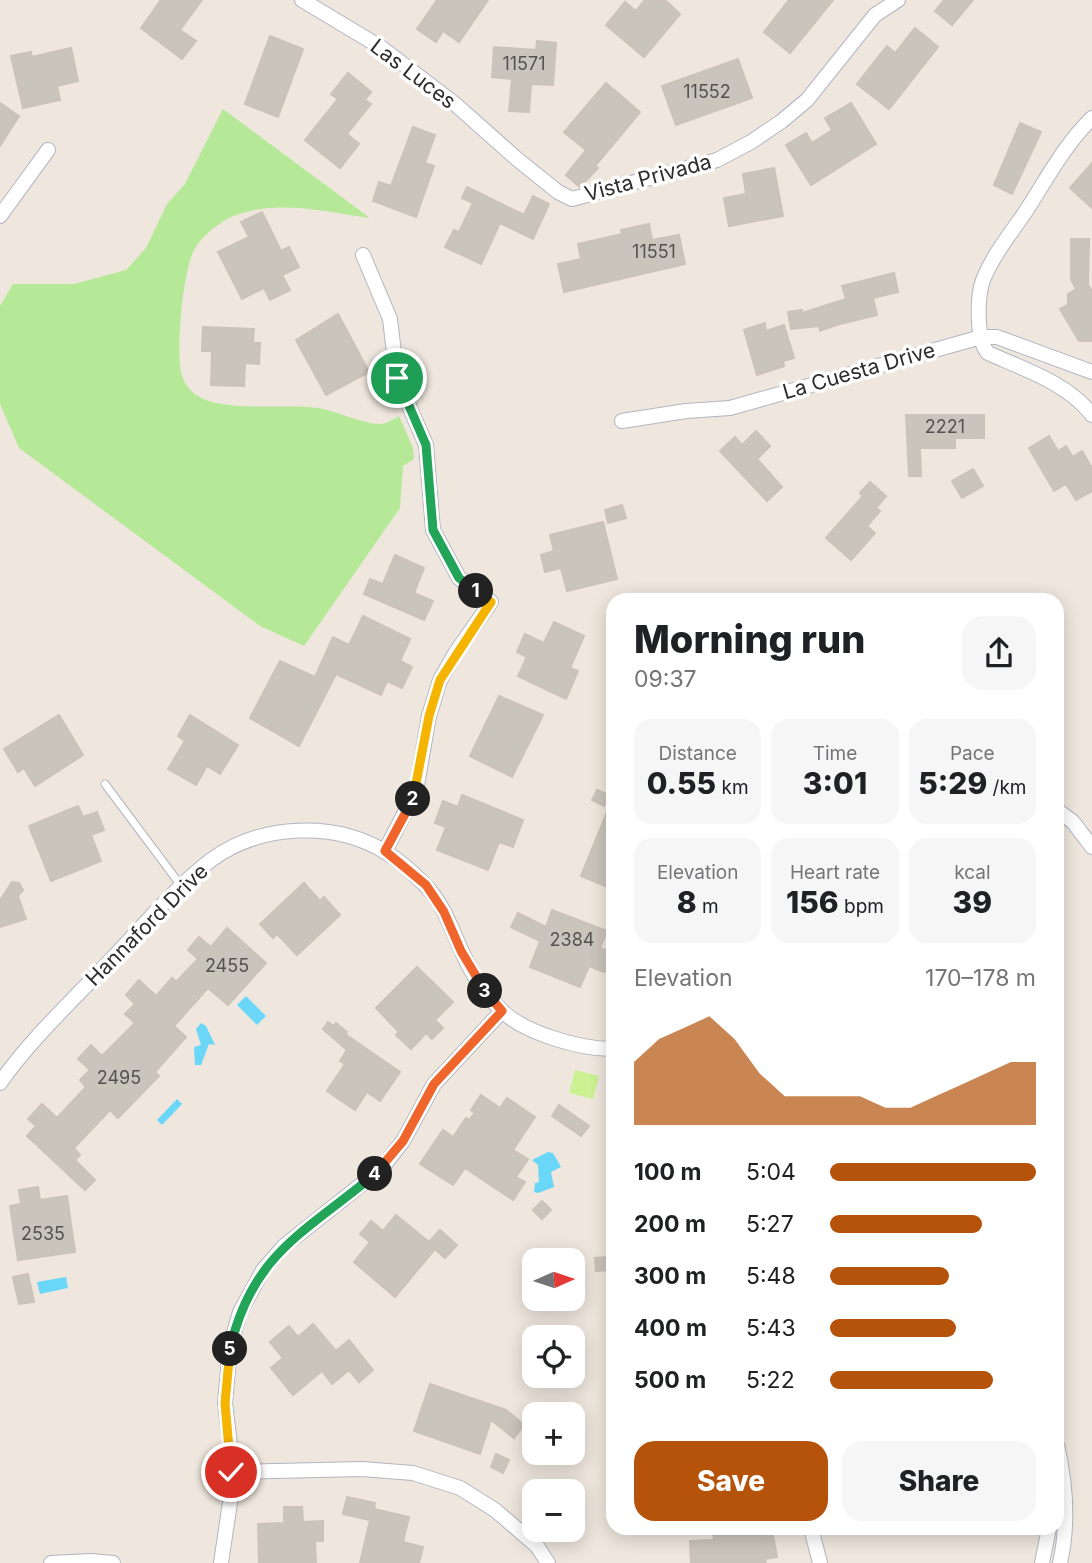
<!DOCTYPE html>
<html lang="en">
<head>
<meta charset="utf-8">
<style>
  :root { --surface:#fff; --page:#f6f6f6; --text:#202124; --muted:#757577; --accent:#b45309 }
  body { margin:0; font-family:Inter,sans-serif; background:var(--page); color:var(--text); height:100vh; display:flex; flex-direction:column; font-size:26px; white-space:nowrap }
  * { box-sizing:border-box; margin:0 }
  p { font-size:23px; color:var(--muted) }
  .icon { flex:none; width:38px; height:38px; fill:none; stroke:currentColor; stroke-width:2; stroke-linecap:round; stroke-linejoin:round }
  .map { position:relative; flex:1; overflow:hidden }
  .sheet { position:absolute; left:606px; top:593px; width:458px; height:942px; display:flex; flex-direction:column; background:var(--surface); border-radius:21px; box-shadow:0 4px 18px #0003 }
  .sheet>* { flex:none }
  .needle { width:46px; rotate:87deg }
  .fabs { position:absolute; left:522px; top:1248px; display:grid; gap:14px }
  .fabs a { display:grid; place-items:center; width:63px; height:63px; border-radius:14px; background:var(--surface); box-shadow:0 4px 18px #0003; font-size:35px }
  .pin { position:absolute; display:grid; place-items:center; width:60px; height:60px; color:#fff; margin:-30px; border:4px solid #fff; border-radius:50%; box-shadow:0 2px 7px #0007 }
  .km { position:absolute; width:35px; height:35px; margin:-18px; border-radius:50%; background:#222; color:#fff; font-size:19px; line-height:35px; text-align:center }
  .round { display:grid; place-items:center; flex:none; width:74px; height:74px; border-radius:21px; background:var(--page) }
  .headline { display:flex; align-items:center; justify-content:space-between; height:119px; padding:0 28px }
  h1 { font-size:38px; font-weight:800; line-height:52px }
  .metrics { display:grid; grid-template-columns:repeat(3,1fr); gap:10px; height:119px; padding:7px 28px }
  .metrics div { display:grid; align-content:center; border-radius:18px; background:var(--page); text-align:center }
  .metrics b { font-size:30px; font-weight:800 }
  .metrics small { font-size:19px; font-weight:400 }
  .metrics p { font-size:19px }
  .chart { height:196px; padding:14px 28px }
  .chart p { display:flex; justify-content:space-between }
  .chart svg { width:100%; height:126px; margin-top:7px; fill:var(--accent); opacity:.7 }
  .button { display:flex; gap:14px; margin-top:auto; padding:14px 28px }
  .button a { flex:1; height:80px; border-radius:21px; background:var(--accent); color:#fff; font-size:28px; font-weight:800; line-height:80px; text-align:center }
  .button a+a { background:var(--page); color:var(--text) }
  ul { padding:0 28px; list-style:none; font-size:23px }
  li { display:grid; grid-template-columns:112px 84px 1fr; align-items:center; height:52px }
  li i { height:18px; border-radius:9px; background:var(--accent) }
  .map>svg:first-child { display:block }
  .green { fill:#b5e997 }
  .pitch { fill:#cbf192 }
  .water { fill:#6ad6f8 }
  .building { fill:#cac5bc; stroke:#cbc3b7; stroke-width:2 }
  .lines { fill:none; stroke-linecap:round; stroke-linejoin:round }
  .lane-casing { stroke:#b2b5c1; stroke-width:9 }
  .street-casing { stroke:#b2b5c1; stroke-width:16 }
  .lane { stroke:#fff; stroke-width:7 }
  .street { stroke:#fff; stroke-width:14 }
  .split-1-casing { stroke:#fff; stroke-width:14 }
  .split-2-casing { stroke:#fff; stroke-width:14 }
  .split-3-casing { stroke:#fff; stroke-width:14 }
  .split-4-casing { stroke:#fff; stroke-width:14 }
  .split-5-casing { stroke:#fff; stroke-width:14 }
  .split-6-casing { stroke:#fff; stroke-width:14 }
  .split-1 { stroke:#22a559; stroke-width:9 }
  .split-2 { stroke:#f5b400; stroke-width:9 }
  .split-3 { stroke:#f0652b; stroke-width:9 }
  .split-4 { stroke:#f0652b; stroke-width:9 }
  .split-5 { stroke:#22a559; stroke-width:9 }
  .split-6 { stroke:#f5b400; stroke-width:9 }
  .labels { text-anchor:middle; stroke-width:7; stroke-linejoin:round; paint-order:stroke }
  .number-label { font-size:18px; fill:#545250 }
  .street-label { font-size:21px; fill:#2c2c2c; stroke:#fff }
</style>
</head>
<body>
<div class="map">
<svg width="1092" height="1563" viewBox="0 0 1092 1563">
  <rect width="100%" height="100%" fill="#efe7de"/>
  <path class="green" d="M223 109 370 218C323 212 274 198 229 218 216 225 201 237 194 250 183 271 175 353 182 376 185 384 190 392 198 396 224 413 286 403 318 408 336 411 363 424 380 424 386 424 394 419 399 416L413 448 414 459 403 466 400 508 304 646 260 626 19 448 0 404V306L13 284H74L126 270 146 248 167 204 185 184Z"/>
  <polygon class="pitch" points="575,1070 599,1076 593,1099 569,1093"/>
  <g class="water">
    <polygon points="246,996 266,1016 257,1025 237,1005"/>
    <polygon points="201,1023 206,1026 215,1045 209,1044 201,1065 195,1065 194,1047 201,1045 196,1029"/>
    <polygon points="177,1099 182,1104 162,1125 157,1120"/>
    <polygon points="548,1152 553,1153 561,1167 551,1172 554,1187 538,1193 534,1192 535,1183 539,1182 538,1165 532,1160"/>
    <polygon points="66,1277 68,1288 40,1294 37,1282"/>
  </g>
  <g class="building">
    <polygon points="161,0 202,0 180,30 196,41 182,59 141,28"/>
    <polygon points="437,0 488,0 459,42 443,31 436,42 417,29"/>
    <polygon points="645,0 665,0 680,14 644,57 606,25 625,2 636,11"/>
    <polygon points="789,0 833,0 790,53 764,32"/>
    <polygon points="944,0 973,0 952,25 935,11"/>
    <polygon points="915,28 938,47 889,109 857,84 887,46 895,53"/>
    <polygon points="270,36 303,49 278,117 245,104"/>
    <polygon points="537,41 556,43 553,85 531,84 529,112 509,111 512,79 492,77 494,47 536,50"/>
    <polygon points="71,48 78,81 57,86 60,100 23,108 11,56 31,52 32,57"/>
    <polygon points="738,59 752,98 676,125 662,86"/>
    <polygon points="348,73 371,92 365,100 371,104 347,134 359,144 340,168 305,140 338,99 331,94"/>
    <polygon points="606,83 640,112 595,166 598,168 580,187 566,175 586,150 564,132"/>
    <polygon points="0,103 19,116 0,146"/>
    <polygon points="851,103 876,144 811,185 786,145 806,133 812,143 832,130 825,118"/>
    <polygon points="1020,123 1041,132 1012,194 994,185"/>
    <polygon points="413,127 435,135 425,163 434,166 416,217 373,201 379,182 391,186"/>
    <polygon points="1092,163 1092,208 1070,188"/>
    <polygon points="774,168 783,216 729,226 724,198 746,194 743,174"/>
    <polygon points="467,187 524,215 533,196 549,204 533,239 500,223 481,264 445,247 454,230 459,232 473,203 462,198"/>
    <polygon points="262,212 281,251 289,247 299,267 282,275 290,290 270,300 264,288 242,299 218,252 249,237 241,222"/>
    <polygon points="649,224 652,240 679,235 685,264 564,292 558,264 581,259 578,244 622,234 621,230"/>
    <polygon points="1071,239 1089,239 1088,285 1092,291 1092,341 1079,341 1060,309 1068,305 1068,294 1076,289 1071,279"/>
    <polygon points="894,273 898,292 873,298 877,315 836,325 820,331 819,326 791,329 788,312 802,310 802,313 846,299 842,286"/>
    <polygon points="338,314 369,372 326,395 296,340"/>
    <polygon points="765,323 766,331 784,325 794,358 783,361 784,366 757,375 744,330"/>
    <polygon points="203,327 254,329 253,343 260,343 259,364 245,363 244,386 211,385 212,351 202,351"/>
    <polygon points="906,415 984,415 984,438 955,438 955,448 920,448 921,476 909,476"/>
    <polygon points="756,431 770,446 757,459 782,487 767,501 720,451 735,437 742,445"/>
    <polygon points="1049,436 1058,451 1066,446 1073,457 1082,451 1092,468 1092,491 1076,500 1066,484 1054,491 1029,448"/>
    <polygon points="973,469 983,486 962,498 952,481"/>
    <polygon points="870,482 886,496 876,508 880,511 867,526 875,533 851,560 826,538 863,496 860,493"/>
    <polygon points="622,505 626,518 608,523 605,510"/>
    <polygon points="603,522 617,579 567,591 561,568 545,572 541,555 554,551 550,535"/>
    <polygon points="395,555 424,568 414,593 433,601 424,620 364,594 370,579 383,584"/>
    <polygon points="363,616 410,639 400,661 412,667 402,688 387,681 381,695 336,674 299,746 250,718 280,661 315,677 333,637 349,645"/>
    <polygon points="554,622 584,636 570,668 578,671 566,699 518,676 527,657 517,652 525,634 544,643"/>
    <polygon points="499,696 543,715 512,777 470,756"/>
    <polygon points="59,715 83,755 35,786 24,768 18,772 4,749"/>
    <polygon points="190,715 238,745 220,774 207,766 196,785 168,769 185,741 178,736"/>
    <polygon points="597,790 609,795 604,806 592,800"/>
    <polygon points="462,795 523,820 513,847 499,842 488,870 437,850 446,827 435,823 443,801 458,807"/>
    <polygon points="612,800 612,889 581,876"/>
    <polygon points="78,806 83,817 97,812 104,830 91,835 101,861 51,881 29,826"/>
    <polygon points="12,882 19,883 23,890 18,896 26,919 0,927 0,900"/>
    <polygon points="304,883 320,901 324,897 340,915 297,955 277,934 273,938 260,924"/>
    <polygon points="552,910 607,931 600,948 612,953 604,972 589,966 580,987 530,967 540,941 511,927 518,913 546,927"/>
    <polygon points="227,928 266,963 228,1005 208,988 174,1026 186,1037 155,1072 159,1076 118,1118 110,1110 74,1148 80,1155 75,1160 95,1180 85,1190 27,1136 36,1126 28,1119 42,1104 57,1118 86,1087 80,1080 90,1070 78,1059 91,1045 102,1056 135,1023 125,1014 135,1004 126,995 139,980 156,996 172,978 176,982 198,959 188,950 199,937 211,947"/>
    <polygon points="417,967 453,1002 435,1020 443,1028 432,1039 426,1033 411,1049 396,1035 399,1032 376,1008"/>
    <polygon points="328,1022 334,1026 336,1023 347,1032 345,1034 400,1072 380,1101 367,1092 355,1110 327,1091 345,1064 340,1061 347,1050 323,1029"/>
    <polygon points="481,1095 500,1108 507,1098 535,1117 513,1150 528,1159 516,1177 525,1182 513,1200 465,1168 453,1185 420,1164 443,1130 453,1137 466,1118 469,1120 475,1113 471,1110"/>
    <polygon points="559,1105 589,1126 581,1136 552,1116"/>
    <polygon points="38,1187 40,1200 67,1196 75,1252 18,1260 10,1206 21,1204 19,1190"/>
    <polygon points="542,1201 551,1210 542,1219 533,1210"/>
    <polygon points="396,1215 429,1242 440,1230 457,1245 445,1258 435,1249 395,1297 354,1262 370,1242 360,1234 371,1221 383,1231"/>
    <polygon points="609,1257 610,1270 596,1271 595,1258"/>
    <polygon points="28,1274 34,1302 19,1304 13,1277"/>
    <polygon points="313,1324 336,1351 349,1340 373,1370 359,1382 349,1370 332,1384 322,1371 293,1395 271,1368 283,1358 270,1342 289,1326 298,1337"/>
    <polygon points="430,1384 506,1410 524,1425 514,1438 491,1420 480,1454 414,1431"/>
    <polygon points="496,1454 509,1460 503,1473 491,1467"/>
    <polygon points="347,1497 375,1503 374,1509 409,1517 403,1542 423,1547 419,1563 360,1563 370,1520 343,1514"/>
    <polygon points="284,1507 302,1507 303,1522 323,1521 323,1541 315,1541 316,1563 259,1563 258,1524 284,1523"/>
    <polygon points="747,1528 764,1528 765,1536 773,1535 777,1557 765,1559 766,1563 691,1563 690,1541 714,1540 713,1533"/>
  </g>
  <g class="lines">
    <g class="lane-casing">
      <polyline id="lane" points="105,784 182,887"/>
    </g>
    <g class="street-casing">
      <g id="street">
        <polyline points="302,0 382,48 455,104 517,159 558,192 572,199 717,160 751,142 782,121 807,100 875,15 898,0"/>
        <path d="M1092 118C1065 144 1046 180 1026 211 1011 233 993 255 983 280 977 297 976 340 988 353 1023 369 1068 383 1092 415"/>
        <polyline points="0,216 48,150"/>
        <polyline points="363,255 390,319 397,378 426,445 433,530 459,578 491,602 456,652 440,680 429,716 416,791 385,851"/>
        <polyline points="622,421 686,411 730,408 981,337 997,337 1092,372"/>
        <polyline points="1057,810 1073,822 1092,847"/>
        <path d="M0 1083C30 1040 70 1003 106 965 140 930 172 890 211 860 260 824 335 820 387 853 400 861 412 872 423 883 443 902 451 928 462 952 471 972 484 993 500 1009 523 1033 580 1049 612 1049"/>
        <path d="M1057 1445C1066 1484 1069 1523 1060 1563"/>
        <polyline points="231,1472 362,1469 413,1473 460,1488 495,1510 537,1546 548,1563"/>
        <polyline points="811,1528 820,1563"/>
        <polyline points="51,1563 91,1561 113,1563"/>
        <polyline points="221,1563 232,1489 230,1444 225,1403 230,1347 240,1312 263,1270 284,1246 381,1169 403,1141 434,1084 502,1011"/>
        <polyline points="1042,1563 1049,1528"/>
      </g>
    </g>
    <use href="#lane" class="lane"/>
    <use href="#street" class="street"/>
  </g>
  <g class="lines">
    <g class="split-1-casing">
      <polyline id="split-1" points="397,378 426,445 433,530 459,578 476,591"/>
    </g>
    <g class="split-2-casing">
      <polyline id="split-2" points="413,799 429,716 440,680 491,602 476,591"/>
    </g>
    <g class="split-3-casing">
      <polyline id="split-3" points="413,799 385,851 426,885 444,912 461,951 485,991"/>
    </g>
    <g class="split-4-casing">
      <polyline id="split-4" points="375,1174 403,1141 434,1084 502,1011 485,991"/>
    </g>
    <g class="split-5-casing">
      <path id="split-5" d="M230 1349C252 1253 306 1232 375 1174"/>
    </g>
    <g class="split-6-casing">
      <polyline id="split-6" points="230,1349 225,1403 231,1472"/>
    </g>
    <use href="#split-1" class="split-1"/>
    <use href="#split-2" class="split-2"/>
    <use href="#split-3" class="split-3"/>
    <use href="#split-4" class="split-4"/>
    <use href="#split-5" class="split-5"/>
    <use href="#split-6" class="split-6"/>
  </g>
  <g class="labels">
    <g class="number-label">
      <text x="524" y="70">11571</text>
      <text x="707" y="98">11552</text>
      <text x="654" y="258">11551</text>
      <text x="945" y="433">2221</text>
      <text x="572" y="946">2384</text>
      <text x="227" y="972">2455</text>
      <text x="119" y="1084">2495</text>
      <text x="43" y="1240">2535</text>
    </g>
    <g class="street-label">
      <text transform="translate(413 74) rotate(37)" y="7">Las Luces</text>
      <text transform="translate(648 178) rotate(-15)" y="7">Vista Privada</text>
      <text transform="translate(859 371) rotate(-16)" y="7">La Cuesta Drive</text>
      <text transform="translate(147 925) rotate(-45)" y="7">Hannaford Drive</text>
    </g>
  </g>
</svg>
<div class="fabs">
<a><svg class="needle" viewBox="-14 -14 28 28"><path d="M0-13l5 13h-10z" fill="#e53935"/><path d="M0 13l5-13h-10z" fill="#757577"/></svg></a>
<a><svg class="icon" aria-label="locate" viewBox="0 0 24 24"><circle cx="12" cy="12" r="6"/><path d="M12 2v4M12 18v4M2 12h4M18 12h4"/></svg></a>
<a>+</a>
<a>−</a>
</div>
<div class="pin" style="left:397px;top:378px;background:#1e9e55"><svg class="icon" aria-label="arrive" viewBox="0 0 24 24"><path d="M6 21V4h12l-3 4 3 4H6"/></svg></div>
<div class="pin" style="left:231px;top:1472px;background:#d93025"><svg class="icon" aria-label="check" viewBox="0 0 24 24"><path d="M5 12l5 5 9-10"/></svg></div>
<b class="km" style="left:476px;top:591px">1</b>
<b class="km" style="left:413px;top:799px">2</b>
<b class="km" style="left:485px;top:991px">3</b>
<b class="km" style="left:375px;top:1174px">4</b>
<b class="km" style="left:230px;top:1349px">5</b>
<section class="sheet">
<div class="headline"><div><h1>Morning run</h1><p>09:37</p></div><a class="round"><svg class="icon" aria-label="share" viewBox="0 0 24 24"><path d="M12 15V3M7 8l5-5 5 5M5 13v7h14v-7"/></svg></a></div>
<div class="metrics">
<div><p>Distance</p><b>0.55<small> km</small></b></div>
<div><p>Time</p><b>3:01</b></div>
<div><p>Pace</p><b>5:29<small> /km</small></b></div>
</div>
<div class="metrics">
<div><p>Elevation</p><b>8<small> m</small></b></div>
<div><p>Heart rate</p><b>156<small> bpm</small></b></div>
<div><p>kcal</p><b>39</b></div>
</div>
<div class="chart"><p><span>Elevation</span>170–178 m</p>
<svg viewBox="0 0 160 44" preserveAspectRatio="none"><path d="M0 44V22L10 14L20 10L30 6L40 14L50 26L60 34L70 34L80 34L90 34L100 38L110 38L120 34L130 30L140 26L150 22L160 22V44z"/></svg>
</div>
<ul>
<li><b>100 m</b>5:04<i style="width:100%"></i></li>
<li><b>200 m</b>5:27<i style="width:74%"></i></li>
<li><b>300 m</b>5:48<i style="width:58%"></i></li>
<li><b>400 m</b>5:43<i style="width:61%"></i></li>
<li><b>500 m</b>5:22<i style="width:79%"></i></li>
</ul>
<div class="button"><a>Save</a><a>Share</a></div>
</section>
</div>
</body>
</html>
